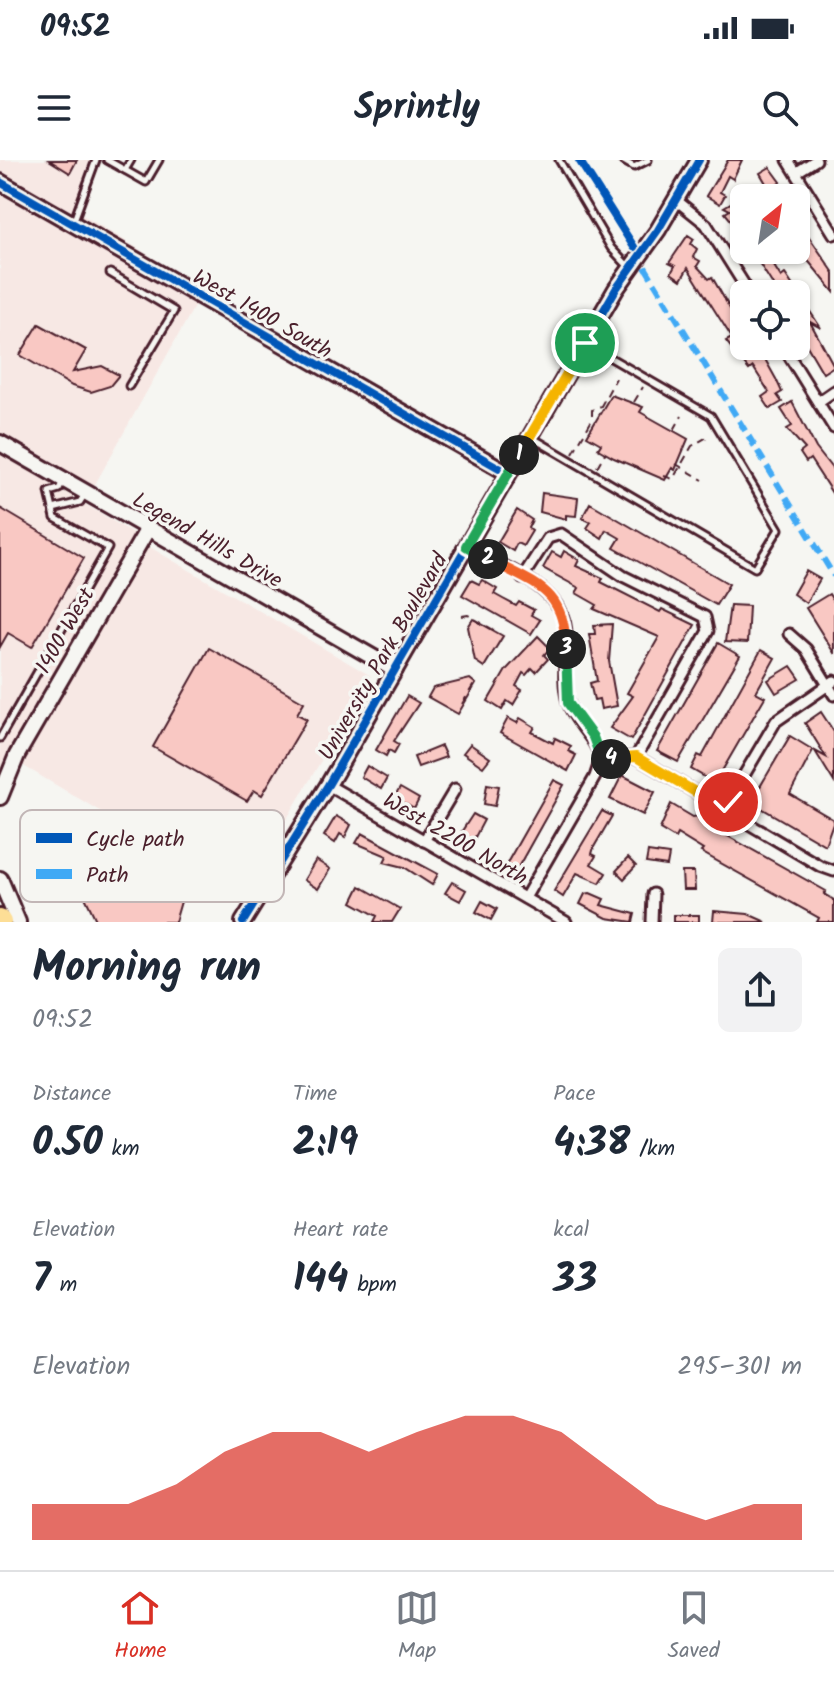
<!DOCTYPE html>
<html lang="en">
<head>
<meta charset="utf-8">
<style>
  :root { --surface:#fff; --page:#f2f2f3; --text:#1f2937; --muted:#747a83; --line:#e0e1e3; --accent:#d93025 }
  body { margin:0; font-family:Kalam,sans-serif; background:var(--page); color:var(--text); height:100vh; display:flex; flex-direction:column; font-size:30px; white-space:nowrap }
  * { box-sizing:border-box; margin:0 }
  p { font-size:26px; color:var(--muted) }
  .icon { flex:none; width:44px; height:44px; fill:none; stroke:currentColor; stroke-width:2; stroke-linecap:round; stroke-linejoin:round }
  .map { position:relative; height:762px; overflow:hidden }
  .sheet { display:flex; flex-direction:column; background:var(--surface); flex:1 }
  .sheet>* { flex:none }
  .needle { width:52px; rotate:30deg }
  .controls { position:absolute; left:730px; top:24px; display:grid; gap:16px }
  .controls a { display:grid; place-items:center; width:80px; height:80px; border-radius:12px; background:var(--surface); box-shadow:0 2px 6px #0004; font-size:40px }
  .pin { position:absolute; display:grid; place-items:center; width:68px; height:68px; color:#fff; margin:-34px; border:4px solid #fff; border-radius:50%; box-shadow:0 2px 8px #0007 }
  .km { position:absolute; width:40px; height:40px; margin:-20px; border-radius:50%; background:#222; color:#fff; font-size:22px; line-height:40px; text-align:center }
  .round { display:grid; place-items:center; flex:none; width:84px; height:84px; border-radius:12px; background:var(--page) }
  .summary { display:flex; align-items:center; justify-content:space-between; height:136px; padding:0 32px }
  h1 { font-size:44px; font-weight:800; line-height:60px }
  .metrics { display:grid; grid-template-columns:repeat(3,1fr); gap:12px; height:136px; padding:8px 32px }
  .metrics div { display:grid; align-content:center }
  .metrics b { font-size:40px; font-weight:800 }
  .metrics small { font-size:22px; font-weight:400 }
  .metrics p { font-size:22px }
  .chart { height:224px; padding:16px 32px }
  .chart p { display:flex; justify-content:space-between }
  .chart svg { width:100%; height:144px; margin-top:8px; fill:var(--accent); opacity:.7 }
  .status { display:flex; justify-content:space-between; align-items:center; height:56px; padding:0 40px; background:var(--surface); direction:ltr }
  .status svg { height:22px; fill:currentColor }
  header { display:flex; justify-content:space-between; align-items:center; height:104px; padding:0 32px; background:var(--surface); font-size:36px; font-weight:800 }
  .tab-bar { display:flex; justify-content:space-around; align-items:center; height:112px; border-top:2px solid var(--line); background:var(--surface); font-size:22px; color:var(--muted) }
  .tab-bar a { display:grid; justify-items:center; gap:4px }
  .tab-bar .active { color:var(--accent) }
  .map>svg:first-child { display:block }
  .built { fill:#f7e8e4 }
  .building { fill:#f9c8c3; stroke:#4a1f2b; stroke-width:2 }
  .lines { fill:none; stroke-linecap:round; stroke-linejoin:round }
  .lane-casing { stroke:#4a1f2b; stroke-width:11 }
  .street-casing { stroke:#4a1f2b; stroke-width:15 }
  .secondary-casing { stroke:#4a1f2b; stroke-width:20 }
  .highway-casing { stroke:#4a1f2b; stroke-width:24 }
  .path { stroke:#4a1f2b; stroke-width:2; stroke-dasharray:8 6; stroke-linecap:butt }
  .lane { stroke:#f6f6f2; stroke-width:5 }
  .street { stroke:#f6f6f2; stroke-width:9 }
  .secondary { stroke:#f6f6f2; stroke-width:14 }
  .highway { stroke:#fdde96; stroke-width:18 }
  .quiet { stroke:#3fa9f5; stroke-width:6; stroke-dasharray:12 6; stroke-linecap:butt }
  .cycleway-casing { stroke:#f6f6f2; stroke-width:13 }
  .cycleway { stroke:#0057b8; stroke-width:8 }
  .split-1-casing { stroke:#fff; stroke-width:16 }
  .split-2-casing { stroke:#fff; stroke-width:16 }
  .split-3-casing { stroke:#fff; stroke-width:16 }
  .split-4-casing { stroke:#fff; stroke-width:16 }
  .split-5-casing { stroke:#fff; stroke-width:16 }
  .split-1 { stroke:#f5b400; stroke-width:10 }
  .split-2 { stroke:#22a559; stroke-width:10 }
  .split-3 { stroke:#f0652b; stroke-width:10 }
  .split-4 { stroke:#22a559; stroke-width:10 }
  .split-5 { stroke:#f5b400; stroke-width:10 }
  .labels { text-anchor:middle; stroke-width:7; stroke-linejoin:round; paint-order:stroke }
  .street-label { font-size:22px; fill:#4a1f2b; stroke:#f6f6f2 }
  .key { fill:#f6f6f2; stroke:#c2b6b6; stroke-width:2 }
  .key-label { font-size:22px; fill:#4a1f2b }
</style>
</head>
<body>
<div class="status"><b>09:52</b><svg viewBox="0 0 49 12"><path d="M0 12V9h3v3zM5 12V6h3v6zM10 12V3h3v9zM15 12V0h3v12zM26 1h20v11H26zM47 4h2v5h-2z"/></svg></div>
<header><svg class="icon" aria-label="menu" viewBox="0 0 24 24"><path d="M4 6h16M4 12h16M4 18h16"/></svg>Sprintly<svg class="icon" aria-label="search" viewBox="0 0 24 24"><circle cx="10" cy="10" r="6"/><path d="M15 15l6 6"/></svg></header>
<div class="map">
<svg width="834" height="762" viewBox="0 0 834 762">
  <rect width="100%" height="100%" fill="#f6f6f2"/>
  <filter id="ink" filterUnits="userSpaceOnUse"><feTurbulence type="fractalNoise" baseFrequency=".0125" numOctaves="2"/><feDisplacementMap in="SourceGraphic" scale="16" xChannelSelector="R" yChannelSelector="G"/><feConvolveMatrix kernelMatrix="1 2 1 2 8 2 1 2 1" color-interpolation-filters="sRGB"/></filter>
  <g filter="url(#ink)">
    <g class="built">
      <polygon points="0,0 100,0 73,49 204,129 93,328 0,273"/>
      <polygon points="0,293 136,375 0,617"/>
      <polygon points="148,386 371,516 242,735 22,605"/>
    </g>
    <g class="building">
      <polygon points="49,0 77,0 70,13"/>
      <polygon points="728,0 742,0 733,19 728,16 720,32 725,35 720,44 706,36"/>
      <polygon points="770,7 781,22 778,24 787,38 761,38 771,32 760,13"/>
      <polygon points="734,41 744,56 744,76 725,53 730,50 724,47"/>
      <polygon points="796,58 834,113 834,132 800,91 804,89 796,75"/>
      <polygon points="688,75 694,79 691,84 697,89 693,97 700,101 697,106 709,119 712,117 741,168 744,166 744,193 751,189 756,194 761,192 776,219 782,232 777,235 782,242 770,249 762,237 769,232 753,207 749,210 726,181 732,178 688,108 681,120 671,113 675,106 669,103"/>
      <polygon points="751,90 770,90 778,103 774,106 781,117 785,114 821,168 810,162 834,206 823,213 796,167 801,163 796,155 796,134 773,134 770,128 773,125"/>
      <polygon points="39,164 86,190 73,212 102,206 119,215 110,226 91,232 72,226 20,195"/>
      <polygon points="611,235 643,247 640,252 688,279 675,310 672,308 665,320 614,298 598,289 601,284 587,276"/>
      <polygon points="792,242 816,288 834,311 834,336 810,299 806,302 800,293 805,289 787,269 792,266 781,249"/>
      <polygon points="542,333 578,338 576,356 566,355 566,359 540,352"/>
      <polygon points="590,343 729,424 716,445 614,388 620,378 606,370 602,378 587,368 591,362 582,358"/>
      <polygon points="0,348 84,398 32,487 8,473 0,487"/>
      <polygon points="517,350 532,360 528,368 532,371 523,386 517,383 513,391 498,382"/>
      <polygon points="564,391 579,400 576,406 603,418 601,422 660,452 662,449 695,465 631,580 610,568 633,536 627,533 659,477 594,449 597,445 576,433 579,428 543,408 552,392 561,397"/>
      <polygon points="806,411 820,419 806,443 793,434"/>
      <polygon points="471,420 479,424 482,420 497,429 494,434 503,439 516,446 519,442 534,450 531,455 540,460 531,474 462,435"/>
      <polygon points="829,434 834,442 834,493 806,448"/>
      <polygon points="730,445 749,446 747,483 725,482"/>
      <polygon points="473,459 503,476 484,507 475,501 468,467"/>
      <polygon points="612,464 609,501 617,546 601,549 599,539 594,540 590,523 597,521 589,474 595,474 594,465"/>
      <polygon points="538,476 550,488 544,495 548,499 536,512 532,508 526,515 523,513 516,526 522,530 513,545 507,541 502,550 488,541 506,510"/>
      <polygon points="718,483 740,496 678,602 657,591"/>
      <polygon points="209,488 304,542 297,554 307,559 262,635 254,630 247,641 153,587"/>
      <polygon points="761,490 775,498 756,532 765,537 715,623 691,609 698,595 702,597"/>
      <polygon points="791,506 800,519 776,533 768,520"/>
      <polygon points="470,519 476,524 458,554 428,537 433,528"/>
      <polygon points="407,536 419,543 394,581 399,584 394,593 389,590 386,596 376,590"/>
      <polygon points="821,552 834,572 834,622 815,591 826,597 805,563"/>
      <polygon points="508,558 517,563 520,558 535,567 532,572 553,583 555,578 571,586 568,591 576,595 568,611 500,573"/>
      <polygon points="790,576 813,590 790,634 834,660 825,685 751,642"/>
      <polygon points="470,584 490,598 483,607 463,593"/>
      <polygon points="441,586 446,597 418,607 414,597"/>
      <polygon points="367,606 387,618 381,629 361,617"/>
      <polygon points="622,615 655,632 643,655 610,639"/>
      <polygon points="554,620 564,625 517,709 507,703"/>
      <polygon points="487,624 499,626 495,646 484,644"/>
      <polygon points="400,628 419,639 414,649 394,638"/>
      <polygon points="671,644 693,657 698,656 711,664 710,666 826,731 824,734 834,740 834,762 817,762 819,758 701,692 703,690 677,674 675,678 660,669"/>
      <polygon points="602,651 612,656 594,687 592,694 596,696 591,704 606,713 600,723 577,713 563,737 554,731"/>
      <polygon points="473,654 484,660 473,681 460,674"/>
      <polygon points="336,656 351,665 345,677 340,674 335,683 324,676"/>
      <polygon points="362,673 438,714 432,725 404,707 384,702 387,696 356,683"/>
      <polygon points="648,692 669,695 667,706 646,703"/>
      <polygon points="628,698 636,706 624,719 616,711"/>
      <polygon points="316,700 330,709 318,729 304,720"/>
      <polygon points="159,707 182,738 175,762 97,762 85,737"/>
      <polygon points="682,712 694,712 695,730 683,730"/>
      <polygon points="452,722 466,730 460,741 445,733"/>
      <polygon points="360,726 400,749 392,762 374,762 377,756 352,742"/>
      <polygon points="590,733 604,739 601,745 635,754 633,762 607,758 580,744 585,734"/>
      <polygon points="482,741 497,749 491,760 476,752"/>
      <polygon points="714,751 748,754 766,762 713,762"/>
      <rect x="673" y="755" width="26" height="7"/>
    </g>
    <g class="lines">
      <g class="lane-casing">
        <g id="lane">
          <polyline points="107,0 146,22 159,0"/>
          <polyline points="559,0 611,88 628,106"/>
          <polyline points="622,0 634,7 648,0"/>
          <polyline points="125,10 131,0"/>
          <polyline points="73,63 96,0"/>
          <polyline points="110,113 174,151 129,226"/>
          <polyline points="531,277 755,408 779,369 711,256 585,183"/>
          <polyline points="53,349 49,332 59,329 62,323"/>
          <polyline points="0,578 108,388 55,358 53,349 80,342 85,334"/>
        </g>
      </g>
      <g class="street-casing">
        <g id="street">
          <polyline points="788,0 834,74"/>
          <polyline points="797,12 816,0"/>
          <polyline points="676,40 706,64 750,134"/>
          <polyline points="783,186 834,268"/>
          <polyline points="818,242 834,231"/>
          <path d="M466 386C502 408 566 426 566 475 566 495 562 522 568 542 575 564 595 576 601 599"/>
          <polyline points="522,418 548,378 561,374 623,416 705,457 708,471 636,597"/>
          <polyline points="789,474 806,489 834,535"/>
          <polyline points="601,599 636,597 820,706 834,711"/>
          <polyline points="328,625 566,762"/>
          <polyline points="724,649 776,561 834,521"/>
          <polyline points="424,681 455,629"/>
          <polyline points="525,738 595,617 601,599"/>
          <polyline points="652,762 653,734"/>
        </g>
      </g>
      <g class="secondary-casing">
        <g id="secondary">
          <polyline points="0,22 508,313"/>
          <polyline points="0,283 395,510"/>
          <polyline points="0,637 17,595 147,370"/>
          <polyline points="0,719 18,762"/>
          <polyline points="243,762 328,625 616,129 658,70 699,0"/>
        </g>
      </g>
      <g class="highway-casing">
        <polyline id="highway" points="0,759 2,762"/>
      </g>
      <g class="path">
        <polyline points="634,242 643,227"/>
        <polyline points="674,270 682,256"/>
        <polyline points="573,293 592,260 592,250 601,246 616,218"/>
        <polyline points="676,304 703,320"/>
        <polyline points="597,307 605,293"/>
        <polyline points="664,316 673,319 692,286 707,277"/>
        <polyline points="462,456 468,455 497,472"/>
        <polyline points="462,544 476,521"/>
      </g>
      <use href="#lane" class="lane"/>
      <use href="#street" class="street"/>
      <use href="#secondary" class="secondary"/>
      <use href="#highway" class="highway"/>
      <polyline class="quiet" points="645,107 834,416"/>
      <g class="cycleway-casing">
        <g id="cycleway">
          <polyline points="579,0 634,87"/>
          <polyline points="0,22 508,313"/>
          <polyline points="243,762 328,625 616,129 658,70 699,0"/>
        </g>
      </g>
      <use href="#cycleway" class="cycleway"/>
    </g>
  </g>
  <g class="lines" filter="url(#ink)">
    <g class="split-1-casing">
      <polyline id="split-1" points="519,295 585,183"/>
    </g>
    <g class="split-2-casing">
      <polyline id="split-2" points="488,399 466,386 519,295"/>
    </g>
    <g class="split-3-casing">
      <path id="split-3" d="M488 399C535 425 565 428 566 489"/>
    </g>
    <g class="split-4-casing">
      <polyline id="split-4" points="566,489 568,543 593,577 601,599 611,599"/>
    </g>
    <g class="split-5-casing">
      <polyline id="split-5" points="611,599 636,597 724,649 728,642"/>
    </g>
    <use href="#split-1" class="split-1"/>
    <use href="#split-2" class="split-2"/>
    <use href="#split-3" class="split-3"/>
    <use href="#split-4" class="split-4"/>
    <use href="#split-5" class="split-5"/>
  </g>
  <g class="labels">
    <g class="street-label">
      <text transform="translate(263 153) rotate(30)" y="8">West 1400 South</text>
      <text transform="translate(208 379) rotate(30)" y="8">Legend Hills Drive</text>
      <text transform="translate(64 470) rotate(-60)" y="8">1400 West</text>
      <text transform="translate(382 496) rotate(-60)" y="8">University Park Boulevard</text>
      <text transform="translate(456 678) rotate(30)" y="8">West 2200 North</text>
    </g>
  </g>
  <rect x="20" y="650" width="264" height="92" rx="12" class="key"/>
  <rect x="36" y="673" width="36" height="10" fill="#0057b8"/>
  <rect x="36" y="709" width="36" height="10" fill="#3fa9f5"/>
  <g class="key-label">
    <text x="86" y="686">Cycle path</text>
    <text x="86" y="722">Path</text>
  </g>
</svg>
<div class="controls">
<a><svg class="needle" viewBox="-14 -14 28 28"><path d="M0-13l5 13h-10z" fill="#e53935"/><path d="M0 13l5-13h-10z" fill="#747a83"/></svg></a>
<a><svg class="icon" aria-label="locate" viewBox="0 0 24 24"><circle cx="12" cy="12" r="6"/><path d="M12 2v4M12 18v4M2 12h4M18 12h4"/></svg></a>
</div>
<div class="pin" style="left:585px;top:183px;background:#1e9e55"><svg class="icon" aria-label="arrive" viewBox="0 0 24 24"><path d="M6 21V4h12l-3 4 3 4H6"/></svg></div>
<div class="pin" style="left:728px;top:642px;background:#d93025"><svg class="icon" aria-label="check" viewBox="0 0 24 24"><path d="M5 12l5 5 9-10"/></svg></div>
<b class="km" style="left:519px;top:295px">1</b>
<b class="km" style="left:488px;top:399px">2</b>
<b class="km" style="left:566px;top:489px">3</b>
<b class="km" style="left:611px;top:599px">4</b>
</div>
<section class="sheet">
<div class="summary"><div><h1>Morning run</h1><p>09:52</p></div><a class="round"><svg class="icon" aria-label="share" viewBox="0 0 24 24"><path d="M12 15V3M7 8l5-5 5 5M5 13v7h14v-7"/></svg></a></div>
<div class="metrics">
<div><p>Distance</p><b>0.50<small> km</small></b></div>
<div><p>Time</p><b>2:19</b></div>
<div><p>Pace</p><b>4:38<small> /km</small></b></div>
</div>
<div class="metrics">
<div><p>Elevation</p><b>7<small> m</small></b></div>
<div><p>Heart rate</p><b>144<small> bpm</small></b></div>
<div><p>kcal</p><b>33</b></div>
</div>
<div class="chart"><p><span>Elevation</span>295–301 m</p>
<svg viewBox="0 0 160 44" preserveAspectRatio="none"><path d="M0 44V33L10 33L20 33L30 27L40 17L50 11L60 11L70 17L80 11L90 6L100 6L110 11L120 22L130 33L140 38L150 33L160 33V44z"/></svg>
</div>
</section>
<nav class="tab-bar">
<a class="active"><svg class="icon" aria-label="home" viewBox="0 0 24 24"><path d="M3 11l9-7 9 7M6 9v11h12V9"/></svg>Home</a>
<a><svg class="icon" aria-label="map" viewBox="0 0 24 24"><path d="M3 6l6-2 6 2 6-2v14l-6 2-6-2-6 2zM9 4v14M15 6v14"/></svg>Map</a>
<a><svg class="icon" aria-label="saved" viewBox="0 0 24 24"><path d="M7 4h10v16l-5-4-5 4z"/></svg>Saved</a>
</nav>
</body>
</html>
